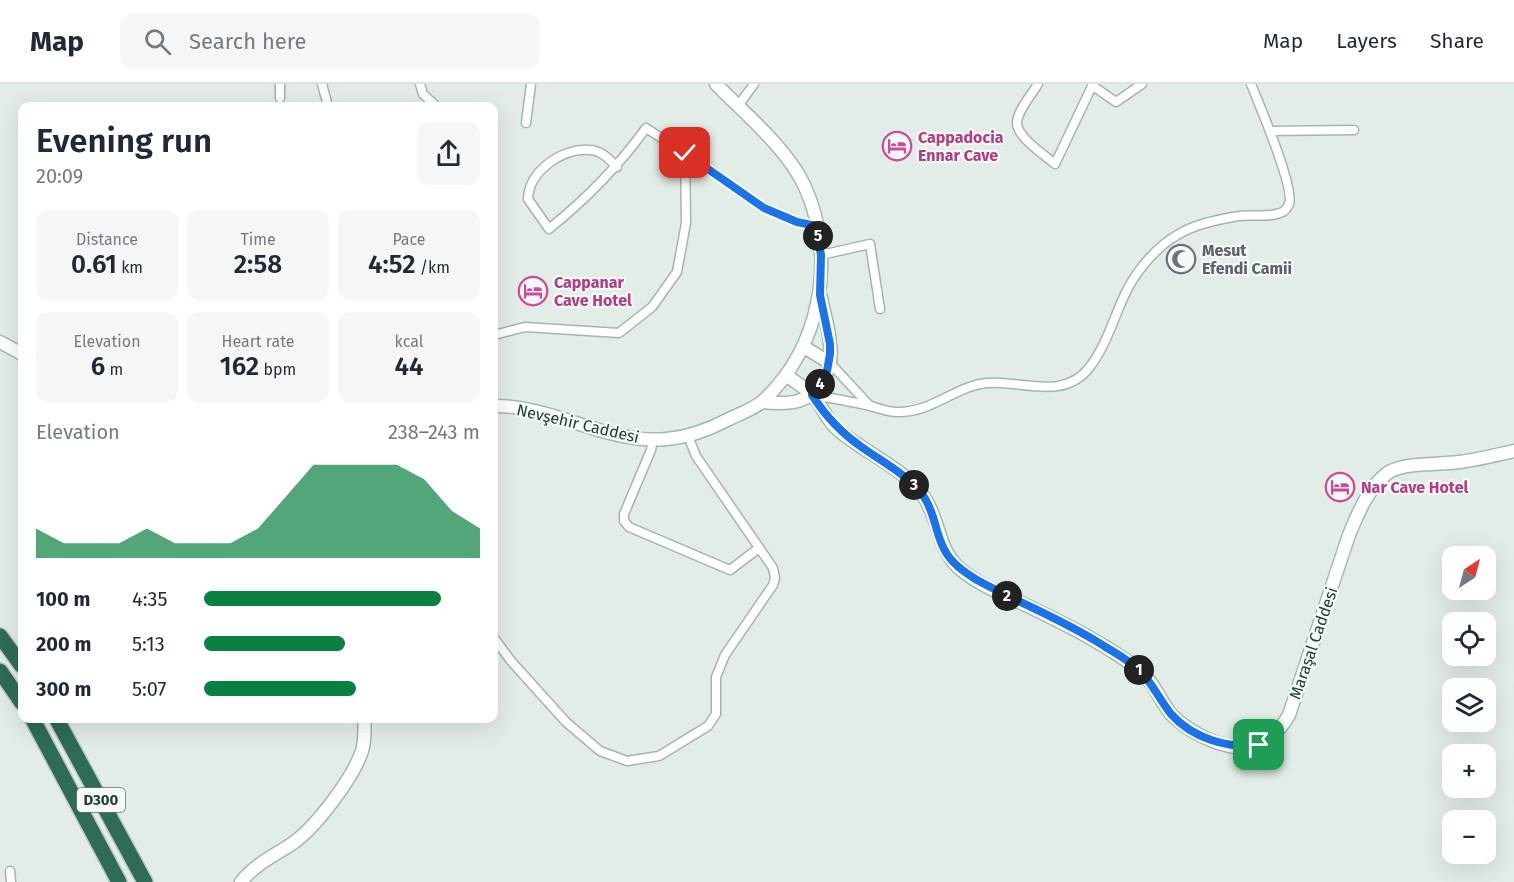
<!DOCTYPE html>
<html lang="en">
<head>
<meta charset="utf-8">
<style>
  :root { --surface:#fff; --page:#f6f6f7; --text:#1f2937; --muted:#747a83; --line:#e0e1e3; --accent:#0b8043 }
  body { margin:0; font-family:"Fira Sans",sans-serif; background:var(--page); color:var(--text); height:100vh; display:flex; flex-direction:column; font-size:22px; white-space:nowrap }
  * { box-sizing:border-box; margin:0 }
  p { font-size:20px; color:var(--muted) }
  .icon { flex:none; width:33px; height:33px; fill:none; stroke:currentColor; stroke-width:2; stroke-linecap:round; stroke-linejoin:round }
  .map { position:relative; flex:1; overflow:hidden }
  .details { position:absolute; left:18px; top:18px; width:480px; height:621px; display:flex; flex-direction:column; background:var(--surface); border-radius:12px; box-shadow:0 6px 24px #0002 }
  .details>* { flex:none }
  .needle { width:39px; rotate:36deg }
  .buttons { position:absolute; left:1442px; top:462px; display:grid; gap:12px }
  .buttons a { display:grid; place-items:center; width:54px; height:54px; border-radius:12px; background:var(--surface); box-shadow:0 6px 24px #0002; font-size:30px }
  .pin { position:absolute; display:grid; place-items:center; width:51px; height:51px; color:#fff; margin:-26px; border-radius:12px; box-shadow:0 3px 9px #0006 }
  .km { position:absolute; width:30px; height:30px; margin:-15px; border-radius:50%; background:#222; color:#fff; font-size:16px; line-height:30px; text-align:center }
  .round { display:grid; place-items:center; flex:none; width:63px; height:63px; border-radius:12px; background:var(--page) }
  .overview { display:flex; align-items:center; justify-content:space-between; height:102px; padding:0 18px }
  h1 { font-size:33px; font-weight:600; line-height:45px }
  .figures { display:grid; grid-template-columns:repeat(3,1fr); gap:9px; height:102px; padding:6px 18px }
  .figures div { display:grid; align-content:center; border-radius:12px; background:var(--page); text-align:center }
  .figures b { font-size:26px; font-weight:600 }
  .figures small { font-size:16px; font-weight:400 }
  .figures p { font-size:16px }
  .chart { height:168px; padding:12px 18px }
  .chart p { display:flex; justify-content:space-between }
  .chart svg { width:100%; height:108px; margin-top:6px; fill:var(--accent); opacity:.7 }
  ul { padding:0 18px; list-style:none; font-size:20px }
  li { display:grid; grid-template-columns:96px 72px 1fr; align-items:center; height:45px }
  li i { height:15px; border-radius:8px; background:var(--accent) }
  header { display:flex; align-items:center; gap:36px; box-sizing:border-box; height:84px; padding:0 30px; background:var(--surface); border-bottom:2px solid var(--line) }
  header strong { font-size:28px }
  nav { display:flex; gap:33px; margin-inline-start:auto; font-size:21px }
  .search { width:420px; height:54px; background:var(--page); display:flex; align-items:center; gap:15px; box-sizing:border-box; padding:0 21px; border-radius:12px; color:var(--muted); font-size:22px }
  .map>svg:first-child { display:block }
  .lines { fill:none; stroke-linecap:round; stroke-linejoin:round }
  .street-casing { stroke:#a5b5ae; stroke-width:11 }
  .secondary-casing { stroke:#a1b9ae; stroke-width:15 }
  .highway-casing { stroke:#c1c9c6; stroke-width:18 }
  .street { stroke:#fff; stroke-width:8 }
  .secondary { stroke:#fff; stroke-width:12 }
  .highway { stroke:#2e6b58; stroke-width:15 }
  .route-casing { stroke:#fff; stroke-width:12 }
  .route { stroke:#1a73e8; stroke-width:8 }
  .labels { text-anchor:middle; stroke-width:4.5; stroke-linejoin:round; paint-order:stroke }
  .shield { fill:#f4f9f6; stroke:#61776e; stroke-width:1.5 }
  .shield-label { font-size:15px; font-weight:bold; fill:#223f34 }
  .hotel-label { font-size:16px; font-weight:bold; fill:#b23c85; stroke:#f4f9f6; text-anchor:start }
  .worship-label { font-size:16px; font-weight:bold; fill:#5b616d; stroke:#f4f9f6; text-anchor:start }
  .street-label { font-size:16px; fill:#223f34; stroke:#f4f9f6 }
</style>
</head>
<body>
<header>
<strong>Map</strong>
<div class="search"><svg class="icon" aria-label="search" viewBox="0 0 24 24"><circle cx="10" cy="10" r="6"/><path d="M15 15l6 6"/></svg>Search here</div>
<nav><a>Map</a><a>Layers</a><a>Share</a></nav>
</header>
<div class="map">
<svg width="1514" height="798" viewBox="0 0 1514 798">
  <rect width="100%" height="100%" fill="#e3ede7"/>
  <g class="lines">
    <g class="street-casing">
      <g id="street">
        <polyline points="322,0 328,22"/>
        <polyline points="420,0 423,10 436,22"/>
        <path d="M1038 0C1032 10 1018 26 1017 38 1016 53 1045 71 1055 80L1093 0"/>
        <polyline points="1093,2 1116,18 1142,0"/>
        <polyline points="280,14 280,0"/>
        <polyline points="738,22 754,0"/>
        <polyline points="526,39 531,0"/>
        <polyline points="1270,47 1354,46"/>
        <path d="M617 83C609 75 601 66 589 66 562 64 529 87 528 115L549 145C586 115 618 83 646 44L712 87 763 124 797 138 816 142"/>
        <polyline points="821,171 870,160 880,225"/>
        <polyline points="494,251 525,243 619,249 652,223 677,188 686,139 685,69"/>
        <polyline points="830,279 869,321"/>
        <path d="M813 311C831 314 848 317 866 321 877 323 886 328 897 328 932 329 955 302 987 299 1021 296 1063 317 1089 284 1107 261 1114 232 1127 206 1138 185 1157 162 1179 150 1195 140 1220 135 1239 132 1253 130 1267 134 1280 129 1284 128 1287 125 1289 120 1295 104 1259 20 1251 0"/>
        <polyline points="653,356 651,366 624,430 624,437 629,443 730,486 759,464"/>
        <polyline points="494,554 511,577 566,638 600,667 627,677 659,672 708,642 716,630 716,593 725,571 773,501 775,494 773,484 696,372 688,352"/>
        <polyline points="10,787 11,798"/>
      </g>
    </g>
    <g class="secondary-casing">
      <g id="secondary">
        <polyline points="0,258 22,270"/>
        <polyline points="804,263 830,279"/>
        <path d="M786 291C794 297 804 303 811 310 821 319 825 333 835 343 863 369 902 382 924 413 941 438 936 463 960 485 980 502 1009 513 1032 524 1065 540 1097 556 1127 577 1137 584 1147 592 1153 602 1160 612 1164 623 1173 632 1187 646 1210 658 1229 662 1256 667 1276 654 1289 631L1349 451C1358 429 1369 402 1389 388 1406 378 1439 381 1459 378 1477 376 1496 371 1514 367"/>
        <path d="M762 318C791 321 811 320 825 292 830 282 832 271 830 260 829 244 824 229 821 214"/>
        <path d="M494 322C553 321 608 361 667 355 689 353 708 346 727 336 739 330 754 325 763 317 821 263 837 174 805 103 788 65 745 30 716 0"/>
        <path d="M241 798C255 780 274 772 293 759 316 743 353 694 362 667 365 656 365 645 364 634"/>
      </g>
    </g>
    <g class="highway-casing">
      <g id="highway">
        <polyline points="0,552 22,582"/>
        <polyline points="0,587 22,619"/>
        <polyline points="32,634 119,798"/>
        <polyline points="56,634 145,798"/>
      </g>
    </g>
    <use href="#street" class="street"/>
    <use href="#secondary" class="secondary"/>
    <use href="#highway" class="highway"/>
  </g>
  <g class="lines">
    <g class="route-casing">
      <path id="route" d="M685 69 764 124 797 138 816 142 821 171 820 211 830 260V270L827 287 812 311C826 333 841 349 863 364 884 379 908 391 924 413 935 429 935 448 944 465 951 479 964 488 977 496 1019 519 1064 536 1104 562 1117 570 1132 578 1142 589 1153 601 1160 616 1171 630 1192 654 1228 665 1259 661"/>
    </g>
    <use href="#route" class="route"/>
  </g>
  <defs>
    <g id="hotel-ring" transform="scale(1.5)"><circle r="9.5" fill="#f4f9f6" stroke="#d1479c" stroke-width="1.5"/><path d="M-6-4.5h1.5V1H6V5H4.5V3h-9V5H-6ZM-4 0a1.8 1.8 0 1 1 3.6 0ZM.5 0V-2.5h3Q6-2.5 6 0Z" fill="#d1479c"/></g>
    <g id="mosque-ring" transform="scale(1.5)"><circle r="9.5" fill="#f4f9f6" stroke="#6b7280" stroke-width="1.5"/><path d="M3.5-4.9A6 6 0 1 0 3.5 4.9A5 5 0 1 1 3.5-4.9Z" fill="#6b7280"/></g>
  </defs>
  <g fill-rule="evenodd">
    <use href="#hotel-ring" x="897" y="62"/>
    <use href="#mosque-ring" x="1181" y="175"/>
    <use href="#hotel-ring" x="533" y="207"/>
    <use href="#hotel-ring" x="1340" y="403"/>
  </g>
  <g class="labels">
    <rect class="shield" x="77" y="704" width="48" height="24" rx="4.5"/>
    <g class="shield-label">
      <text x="101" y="721">D300</text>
    </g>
    <g class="hotel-label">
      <text x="918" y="59">Cappadocia<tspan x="918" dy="18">Ennar Cave</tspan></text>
      <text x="554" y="204">Cappanar<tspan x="554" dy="18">Cave Hotel</tspan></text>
      <text x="1361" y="409">Nar Cave Hotel</text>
    </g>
    <g class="worship-label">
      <text x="1202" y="172">Mesut<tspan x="1202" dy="18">Efendi Camii</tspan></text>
    </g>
    <g class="street-label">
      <text transform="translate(578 339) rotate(13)" y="6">Nevşehir Caddesi</text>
      <text transform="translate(1313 559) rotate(-71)" y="6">Maraşal Caddesi</text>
    </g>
  </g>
</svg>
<div class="buttons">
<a><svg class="needle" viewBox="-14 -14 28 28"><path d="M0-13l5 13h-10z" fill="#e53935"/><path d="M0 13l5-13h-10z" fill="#747a83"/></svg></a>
<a><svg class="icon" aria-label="locate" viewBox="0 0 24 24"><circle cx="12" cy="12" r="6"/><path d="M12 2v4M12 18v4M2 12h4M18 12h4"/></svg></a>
<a><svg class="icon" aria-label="layers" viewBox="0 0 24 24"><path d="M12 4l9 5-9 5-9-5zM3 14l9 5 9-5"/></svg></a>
<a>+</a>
<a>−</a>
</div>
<div class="pin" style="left:1259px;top:661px;background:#1e9e55"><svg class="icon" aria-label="arrive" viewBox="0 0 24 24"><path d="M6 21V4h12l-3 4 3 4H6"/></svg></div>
<div class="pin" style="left:685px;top:69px;background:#d93025"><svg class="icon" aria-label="check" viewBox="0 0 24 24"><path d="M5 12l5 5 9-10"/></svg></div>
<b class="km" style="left:1139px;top:586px">1</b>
<b class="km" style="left:1007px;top:512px">2</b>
<b class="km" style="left:914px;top:401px">3</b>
<b class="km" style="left:820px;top:300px">4</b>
<b class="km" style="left:818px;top:152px">5</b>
<section class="details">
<div class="overview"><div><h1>Evening run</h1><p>20:09</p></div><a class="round"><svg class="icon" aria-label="share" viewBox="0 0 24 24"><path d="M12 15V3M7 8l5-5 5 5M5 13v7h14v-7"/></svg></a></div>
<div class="figures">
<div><p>Distance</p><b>0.61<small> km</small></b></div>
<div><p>Time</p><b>2:58</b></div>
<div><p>Pace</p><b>4:52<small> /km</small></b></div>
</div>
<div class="figures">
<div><p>Elevation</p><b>6<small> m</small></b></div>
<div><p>Heart rate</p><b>162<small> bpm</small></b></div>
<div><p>kcal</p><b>44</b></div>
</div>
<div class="chart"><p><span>Elevation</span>238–243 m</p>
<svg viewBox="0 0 160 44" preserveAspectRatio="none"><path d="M0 44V32L10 38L20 38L30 38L40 32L50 38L60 38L70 38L80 32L90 19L100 6L110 6L120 6L130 6L140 12L150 25L160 32V44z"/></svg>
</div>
<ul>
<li><b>100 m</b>4:35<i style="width:86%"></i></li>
<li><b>200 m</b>5:13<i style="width:51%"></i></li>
<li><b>300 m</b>5:07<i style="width:55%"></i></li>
</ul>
</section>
</div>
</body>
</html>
